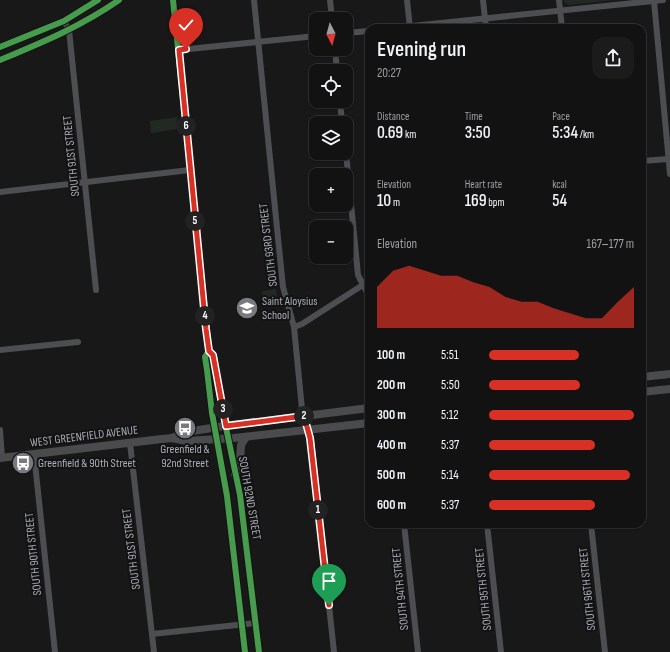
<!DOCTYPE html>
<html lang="en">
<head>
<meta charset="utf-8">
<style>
  :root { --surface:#121213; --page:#1b1b1c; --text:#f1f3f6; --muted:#9c9ea0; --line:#313233; --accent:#d93025 }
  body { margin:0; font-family:"Sofia Sans Condensed",sans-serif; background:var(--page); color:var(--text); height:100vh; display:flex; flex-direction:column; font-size:15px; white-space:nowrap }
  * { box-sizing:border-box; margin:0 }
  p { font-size:13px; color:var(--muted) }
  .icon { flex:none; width:22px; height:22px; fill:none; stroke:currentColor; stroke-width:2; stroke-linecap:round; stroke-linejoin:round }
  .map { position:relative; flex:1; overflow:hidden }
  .drawer { position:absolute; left:365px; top:24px; width:281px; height:504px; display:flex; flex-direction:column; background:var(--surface); border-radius:12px; box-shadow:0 1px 3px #0004,0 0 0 1px var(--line) }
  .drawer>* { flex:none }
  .needle { width:26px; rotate:174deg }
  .fabs { position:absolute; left:309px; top:12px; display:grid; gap:8px }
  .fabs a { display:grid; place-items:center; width:44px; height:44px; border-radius:8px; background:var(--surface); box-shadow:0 1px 3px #0004,0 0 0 1px var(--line); font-size:20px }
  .pin { position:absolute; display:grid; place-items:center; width:34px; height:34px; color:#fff; margin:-41px -17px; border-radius:50% 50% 50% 0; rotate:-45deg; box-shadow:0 0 4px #0007 }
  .pin .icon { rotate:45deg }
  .km { position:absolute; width:20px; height:20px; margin:-10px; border-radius:50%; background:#222; color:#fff; font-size:11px; line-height:20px; text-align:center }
  .round { display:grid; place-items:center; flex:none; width:42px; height:42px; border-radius:12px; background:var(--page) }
  .summary { display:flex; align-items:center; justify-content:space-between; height:68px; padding:0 12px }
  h1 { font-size:22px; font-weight:600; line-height:30px }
  .figures { display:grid; grid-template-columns:repeat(3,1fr); gap:6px; height:68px; padding:4px 12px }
  .figures div { display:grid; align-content:center }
  .figures b { font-size:17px; font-weight:600 }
  .figures small { font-size:11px; font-weight:400 }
  .figures p { font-size:11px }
  .chart { height:112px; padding:8px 12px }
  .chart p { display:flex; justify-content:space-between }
  .chart svg { width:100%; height:72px; margin-top:4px; fill:var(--accent); opacity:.7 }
  ul { padding:0 12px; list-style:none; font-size:13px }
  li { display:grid; grid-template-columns:64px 48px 1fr; align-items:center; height:30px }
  li i { height:10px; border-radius:5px; background:var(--accent) }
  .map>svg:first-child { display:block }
  .green { fill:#222923 }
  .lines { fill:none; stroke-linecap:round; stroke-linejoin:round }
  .minor { stroke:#4d4e51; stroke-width:6 }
  .major { stroke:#4a4b4d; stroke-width:8 }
  .cycleway-casing { stroke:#131314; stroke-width:8 }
  .cycleway { stroke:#469c4c; stroke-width:6 }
  .route-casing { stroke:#fff; stroke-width:8 }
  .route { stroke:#d93025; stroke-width:5 }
  .labels { text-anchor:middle; stroke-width:4; stroke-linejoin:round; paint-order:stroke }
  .street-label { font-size:12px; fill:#abaeb8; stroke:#131314 }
  .poi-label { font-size:12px; fill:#abaeb8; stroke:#131314; text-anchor:start }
</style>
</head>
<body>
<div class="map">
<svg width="670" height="652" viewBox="0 0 670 652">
  <rect width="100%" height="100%" fill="#181819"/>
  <g class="green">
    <polygon points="563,0 614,0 569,5 565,3"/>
    <polygon points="177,117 178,129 151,133 150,121"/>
    <polygon points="276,289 278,303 264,306 262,291"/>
  </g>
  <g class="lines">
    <g class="minor">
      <polyline points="173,0 209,351 205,357 207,370 212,413 227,496 245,652"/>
      <polyline points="254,0 283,287 294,327 302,409 311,438 334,652"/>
      <polyline points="330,0 332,19"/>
      <polyline points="407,0 410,28"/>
      <polyline points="483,0 486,28"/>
      <polyline points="559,0 562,28"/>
      <polyline points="654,1 670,174"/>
      <polyline points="64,21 69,30 96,290"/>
      <polyline points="393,28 663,0"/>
      <polyline points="346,33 369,31"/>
      <polyline points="0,47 64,21 98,0"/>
      <polyline points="335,49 337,71"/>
      <polyline points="179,50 316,36"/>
      <path d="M0 60C43 42 80 27 119 0"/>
      <polyline points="340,101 342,123"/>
      <polyline points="346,153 358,275 369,296"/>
      <polyline points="642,161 668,159"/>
      <polyline points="0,192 190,170"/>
      <polyline points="294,327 302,324 369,281"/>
      <polyline points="0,350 78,342"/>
      <polyline points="209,351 213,355 224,418 240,495 259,652"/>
      <polyline points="0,430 2,458"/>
      <polyline points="130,443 154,652"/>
      <polyline points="34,454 55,652"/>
      <polyline points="404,524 418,652"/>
      <polyline points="487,524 501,652"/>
      <polyline points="591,524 605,652"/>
      <polyline points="152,634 256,623"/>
    </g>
    <g class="major">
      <polyline points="642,377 670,374"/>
      <polyline points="642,392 670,389"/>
      <polyline points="172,438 186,432 231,425 369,408"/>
      <polyline points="0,458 162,439 172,438 187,441 234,438 369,423"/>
      <polyline points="235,474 240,463 241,445 246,437"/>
    </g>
    <g class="cycleway-casing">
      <g id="cycleway">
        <polyline points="173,0 209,351 205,357 207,370 212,413 227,496 245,652"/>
        <polyline points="0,47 64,21 98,0"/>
        <path d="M0 60C43 42 80 27 119 0"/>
        <polyline points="209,351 213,355 224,418 240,495 259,652"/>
      </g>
    </g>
    <use href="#cycleway" class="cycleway"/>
  </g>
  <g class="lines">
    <g class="route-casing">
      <polyline id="route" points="186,49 179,50 206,329 209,351 213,355 226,426 304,416 310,438 329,605"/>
    </g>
    <use href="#route" class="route"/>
  </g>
  <defs>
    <g id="school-disc" transform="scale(1.15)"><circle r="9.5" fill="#787a80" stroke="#131314"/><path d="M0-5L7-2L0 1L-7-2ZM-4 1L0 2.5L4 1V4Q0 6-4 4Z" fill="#fff"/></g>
    <g id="bus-disc" transform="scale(1.15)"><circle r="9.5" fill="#787a80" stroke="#131314"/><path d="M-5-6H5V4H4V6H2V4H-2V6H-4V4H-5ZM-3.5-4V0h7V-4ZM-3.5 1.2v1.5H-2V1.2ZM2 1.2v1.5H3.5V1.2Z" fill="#fff"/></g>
  </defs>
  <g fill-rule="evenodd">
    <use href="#school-disc" x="247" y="308"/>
    <use href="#bus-disc" x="185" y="428"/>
    <use href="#bus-disc" x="23" y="463"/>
  </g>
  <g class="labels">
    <g class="street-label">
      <text transform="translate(71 156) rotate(-96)" y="4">SOUTH 91ST STREET</text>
      <text transform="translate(268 245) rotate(-97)" y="4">SOUTH 93RD STREET</text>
      <text transform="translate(84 436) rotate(-7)" y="4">WEST GREENFIELD AVENUE</text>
      <text transform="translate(250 498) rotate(80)" y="4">SOUTH 92ND STREET</text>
      <text transform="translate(131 549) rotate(-97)" y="4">SOUTH 91ST STREET</text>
      <text transform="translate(33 554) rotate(-96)" y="4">SOUTH 90TH STREET</text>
      <text transform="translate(400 589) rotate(-96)" y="4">SOUTH 94TH STREET</text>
      <text transform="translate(483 589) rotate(-96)" y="4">SOUTH 95TH STREET</text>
      <text transform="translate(587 589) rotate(-96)" y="4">SOUTH 96TH STREET</text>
    </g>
    <g class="poi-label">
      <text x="262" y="305">Saint Aloysius<tspan x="262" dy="14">School</tspan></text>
      <text x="185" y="453" text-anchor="middle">Greenfield &amp;<tspan x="185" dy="14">92nd Street</tspan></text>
      <text x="38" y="467">Greenfield &amp; 90th Street</text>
    </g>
  </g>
</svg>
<div class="fabs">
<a><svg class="needle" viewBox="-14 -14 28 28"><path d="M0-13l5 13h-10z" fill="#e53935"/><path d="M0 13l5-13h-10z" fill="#9c9ea0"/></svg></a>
<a><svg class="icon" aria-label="locate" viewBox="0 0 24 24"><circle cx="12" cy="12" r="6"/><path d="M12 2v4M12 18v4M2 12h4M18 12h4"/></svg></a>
<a><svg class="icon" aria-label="layers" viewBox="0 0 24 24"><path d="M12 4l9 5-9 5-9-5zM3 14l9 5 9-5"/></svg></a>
<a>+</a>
<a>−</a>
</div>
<div class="pin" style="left:329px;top:605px;background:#1e9e55"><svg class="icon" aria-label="arrive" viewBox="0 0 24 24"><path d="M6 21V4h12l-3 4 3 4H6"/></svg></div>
<div class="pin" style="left:186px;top:49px;background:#d93025"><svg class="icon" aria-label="check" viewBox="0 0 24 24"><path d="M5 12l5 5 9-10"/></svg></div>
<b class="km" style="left:318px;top:510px">1</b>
<b class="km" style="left:304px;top:416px">2</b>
<b class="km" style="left:223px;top:409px">3</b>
<b class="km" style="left:205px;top:316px">4</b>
<b class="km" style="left:195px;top:221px">5</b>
<b class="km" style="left:186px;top:126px">6</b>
<section class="drawer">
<div class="summary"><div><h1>Evening run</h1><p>20:27</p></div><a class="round"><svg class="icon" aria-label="share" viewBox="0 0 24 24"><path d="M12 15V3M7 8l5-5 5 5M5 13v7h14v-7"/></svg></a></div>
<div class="figures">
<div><p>Distance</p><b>0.69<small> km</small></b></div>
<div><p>Time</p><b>3:50</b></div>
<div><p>Pace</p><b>5:34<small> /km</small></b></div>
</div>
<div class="figures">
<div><p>Elevation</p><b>10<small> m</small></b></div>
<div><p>Heart rate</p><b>169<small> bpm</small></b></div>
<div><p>kcal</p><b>54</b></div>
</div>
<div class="chart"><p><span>Elevation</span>167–177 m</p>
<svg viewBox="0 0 160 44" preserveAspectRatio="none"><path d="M0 44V19L10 9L20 6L30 9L40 12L50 12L60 16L70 19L80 25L90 28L100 28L110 32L120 35L130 38L140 38L150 28L160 19V44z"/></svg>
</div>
<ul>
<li><b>100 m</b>5:51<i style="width:62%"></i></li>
<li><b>200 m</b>5:50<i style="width:63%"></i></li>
<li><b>300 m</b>5:12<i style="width:100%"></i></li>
<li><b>400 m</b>5:37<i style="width:73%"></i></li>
<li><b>500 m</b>5:14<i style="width:97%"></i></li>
<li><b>600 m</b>5:37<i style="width:73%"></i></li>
</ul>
</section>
</div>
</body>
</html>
